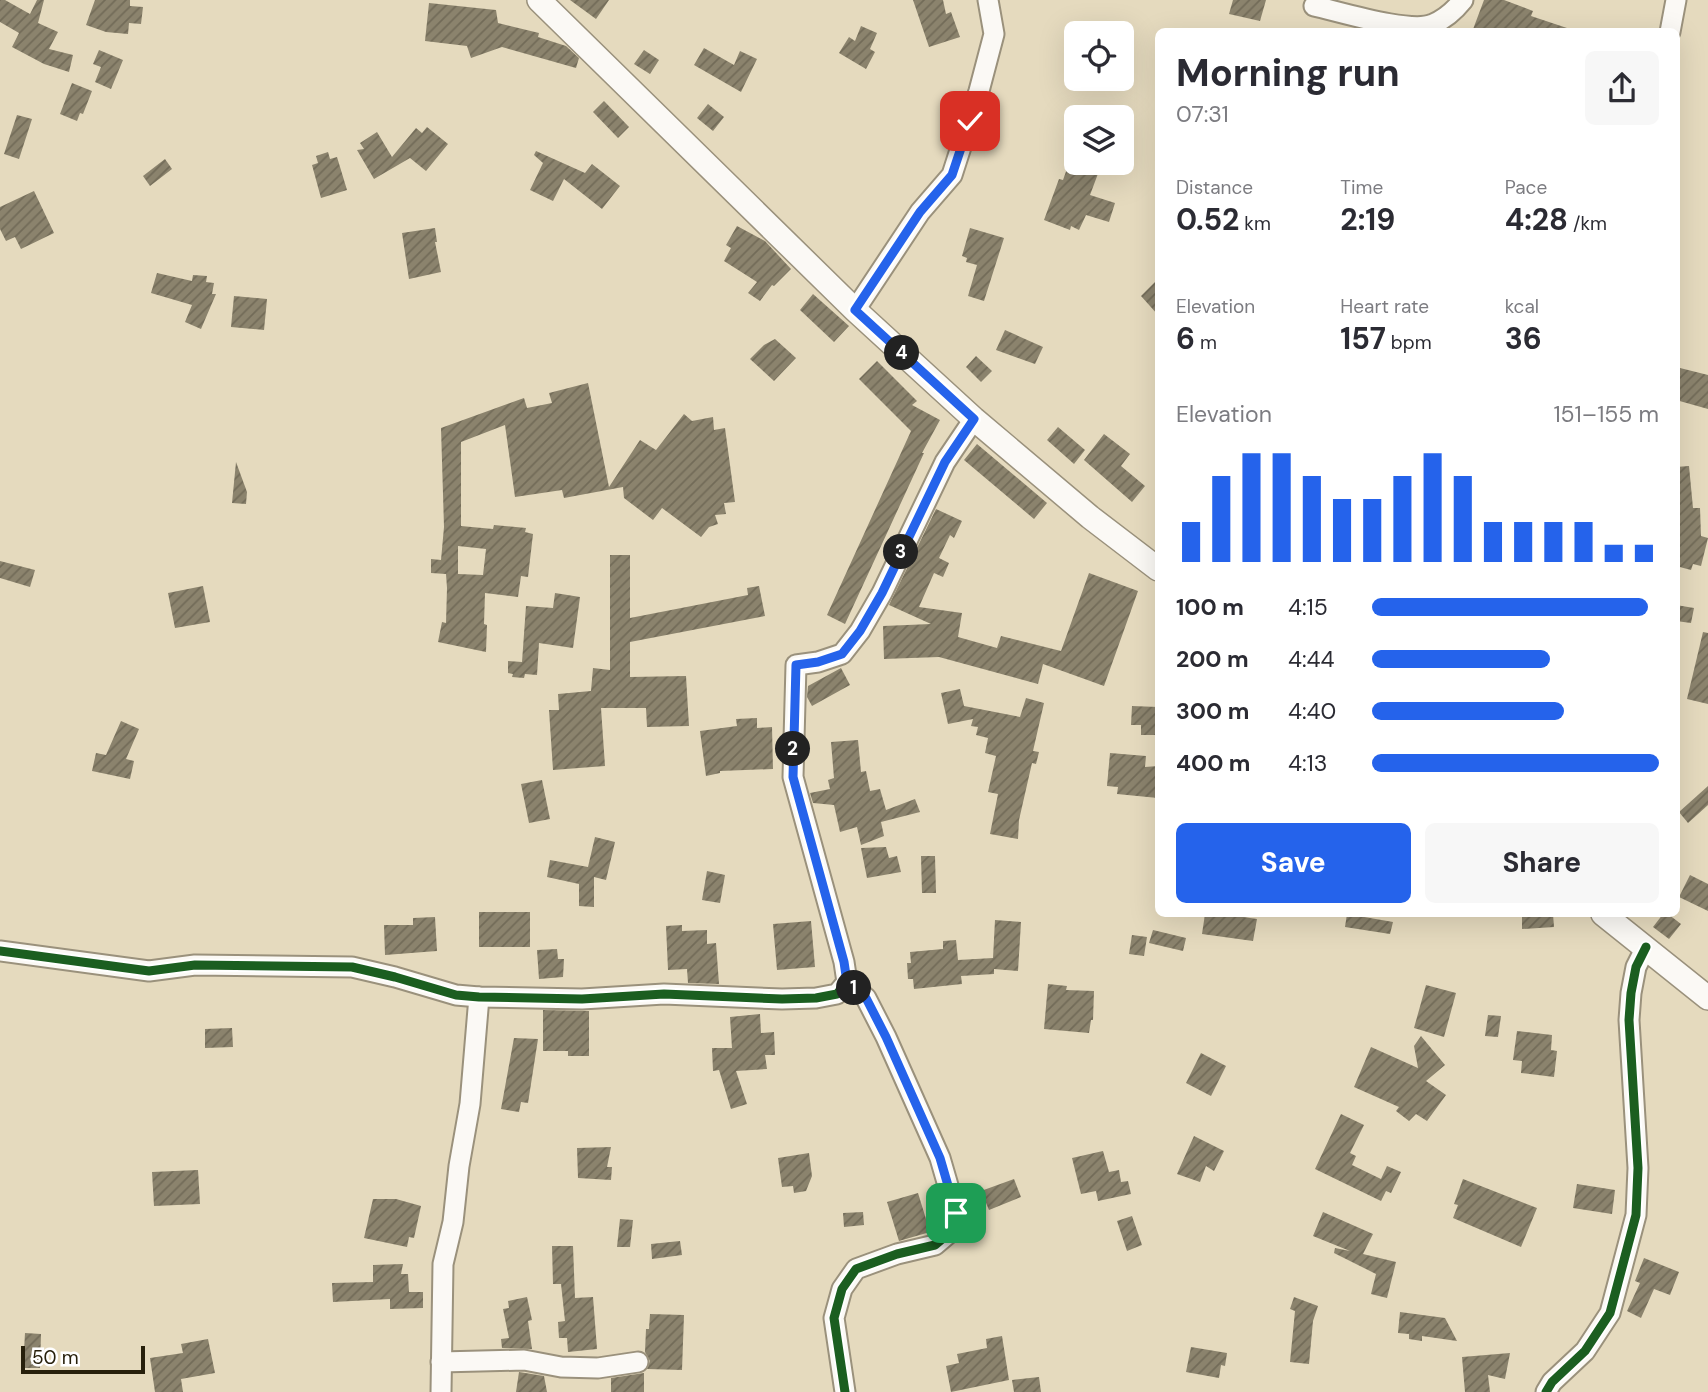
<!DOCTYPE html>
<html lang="en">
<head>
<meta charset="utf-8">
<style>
  :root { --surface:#fff; --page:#f7f7f7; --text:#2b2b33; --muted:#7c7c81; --accent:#2563eb }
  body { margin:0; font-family:"DM Sans",sans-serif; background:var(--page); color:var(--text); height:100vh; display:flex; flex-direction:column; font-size:26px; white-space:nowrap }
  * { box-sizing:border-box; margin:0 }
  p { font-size:23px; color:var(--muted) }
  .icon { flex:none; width:38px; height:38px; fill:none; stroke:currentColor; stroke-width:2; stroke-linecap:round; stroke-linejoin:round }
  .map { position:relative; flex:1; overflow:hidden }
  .sheet { position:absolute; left:1155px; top:28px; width:525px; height:889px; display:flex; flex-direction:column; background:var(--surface); border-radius:10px; box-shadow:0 7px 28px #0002 }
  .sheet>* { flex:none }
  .fabs { position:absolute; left:1064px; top:21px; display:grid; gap:14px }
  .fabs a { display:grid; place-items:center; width:70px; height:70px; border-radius:10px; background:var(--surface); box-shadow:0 7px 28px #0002; font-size:35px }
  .scale { position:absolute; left:21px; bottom:18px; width:124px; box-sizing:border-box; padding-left:7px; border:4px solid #27200c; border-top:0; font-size:19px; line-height:24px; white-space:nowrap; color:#27200c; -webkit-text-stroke:5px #fff; paint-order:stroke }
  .pin { position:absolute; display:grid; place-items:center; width:60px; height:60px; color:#fff; margin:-30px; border-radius:14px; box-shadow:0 4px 10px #0006 }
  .km { position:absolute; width:35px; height:35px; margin:-18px; border-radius:50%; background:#222; color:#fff; font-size:19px; line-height:35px; text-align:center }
  .round { display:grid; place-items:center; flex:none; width:74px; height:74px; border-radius:10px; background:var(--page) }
  .overview { display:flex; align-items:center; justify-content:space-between; height:119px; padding:0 21px }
  h1 { font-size:38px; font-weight:700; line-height:52px }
  .figures { display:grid; grid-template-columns:repeat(3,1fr); gap:10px; height:119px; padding:7px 21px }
  .figures div { display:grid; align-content:center }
  .figures b { font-size:30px; font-weight:700 }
  .figures small { font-size:19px; font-weight:400 }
  .figures p { font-size:19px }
  .chart { height:196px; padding:14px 21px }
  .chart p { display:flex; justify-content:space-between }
  .chart svg { width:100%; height:126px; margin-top:7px; stroke:var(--accent); stroke-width:6 }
  .cta { display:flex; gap:14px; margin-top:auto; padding:14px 21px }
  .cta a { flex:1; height:80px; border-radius:10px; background:var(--accent); color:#fff; font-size:28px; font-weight:700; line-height:80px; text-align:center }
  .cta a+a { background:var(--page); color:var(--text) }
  ul { padding:0 21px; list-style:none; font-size:23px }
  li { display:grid; grid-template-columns:112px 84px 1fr; align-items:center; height:52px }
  li i { height:18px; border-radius:9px; background:var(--accent) }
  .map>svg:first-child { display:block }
  .building { fill:url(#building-hatch); fill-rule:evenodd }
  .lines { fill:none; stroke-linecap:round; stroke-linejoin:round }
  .minor-casing { stroke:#9a917c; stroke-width:23 }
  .major-casing { stroke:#9a917c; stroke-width:26 }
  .minor { stroke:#fbf9f5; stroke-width:19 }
  .major { stroke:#fbf9f5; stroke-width:23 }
  .cycleway-casing { stroke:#fff; stroke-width:13 }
  .cycleway { stroke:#1b5e20; stroke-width:9 }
  .route-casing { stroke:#fff; stroke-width:14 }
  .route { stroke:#2563eb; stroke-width:9 }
</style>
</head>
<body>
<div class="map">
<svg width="1708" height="1392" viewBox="0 0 1708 1392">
  <defs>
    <pattern id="building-hatch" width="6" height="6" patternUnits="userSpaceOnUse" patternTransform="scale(1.75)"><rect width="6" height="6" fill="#8b836d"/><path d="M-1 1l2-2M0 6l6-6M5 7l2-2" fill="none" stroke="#726b58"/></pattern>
  </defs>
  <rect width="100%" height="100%" fill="#e5dabe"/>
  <g class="building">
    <polygon points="0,0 5,0 30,14 37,0 44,0 38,23 58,32 49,49 73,55 69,72 44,64 12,47 19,33 0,22"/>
    <polygon points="95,0 130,0 130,6 143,7 141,24 129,23 128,34 106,32 86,25"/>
    <polygon points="570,0 609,0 596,19"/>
    <polygon points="913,0 943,0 946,14 951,12 960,37 929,47"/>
    <polygon points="1233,0 1266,0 1260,21 1229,14"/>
    <polygon points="1484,0 1504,0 1533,11 1531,16 1570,29 1570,32 1472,32"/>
    <polygon points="429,3 496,10 498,23 539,33 538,37 566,46 579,58 576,68 502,47 471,58 467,46 425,41"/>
    <polygon points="861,26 877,33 870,49 875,52 866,69 839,53 849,37 855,41"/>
    <polygon points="704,48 734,65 740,51 757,59 741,92 694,65"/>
    <polygon points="99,50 123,60 111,89 95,82 101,67 93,64"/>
    <polygon points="644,50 659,60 650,74 634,64"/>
    <polygon points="72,83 92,91 83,114 80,113 77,121 60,114"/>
    <polygon points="604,101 629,127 618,138 593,112"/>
    <polygon points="708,104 724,117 713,131 697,118"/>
    <polygon points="17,115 32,119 19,159 4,154"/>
    <polygon points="427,127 448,144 426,171 410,158 374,179 357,150 364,149 360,143 377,132 392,157 416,128 422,133"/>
    <polygon points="536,151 585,173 592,164 620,186 602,209 564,179 553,201 530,190 543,163 534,155"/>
    <polygon points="328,152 330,159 337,157 347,190 321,198 312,165 318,163 316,156"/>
    <polygon points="165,159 172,169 150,186 143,176"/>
    <polygon points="1069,163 1102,163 1090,195 1115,203 1109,222 1086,215 1079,230 1071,226 1070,230 1044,220 1059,179 1063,180"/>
    <polygon points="34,191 54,233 21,249 15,237 6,241 0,229 0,207"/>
    <polygon points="737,226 765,241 791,269 774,286 772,285 760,301 748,293 757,282 724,261 731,248 726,245"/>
    <polygon points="435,228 437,242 435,242 441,272 409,279 402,233"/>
    <polygon points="970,228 1004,238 984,301 968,296 977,265 966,262 967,258 962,256"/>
    <polygon points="157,273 192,281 193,275 207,276 206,282 214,283 212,294 216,294 201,329 185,322 192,305 151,293"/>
    <polygon points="1158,279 1158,315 1141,296"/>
    <polygon points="813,294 849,326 834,342 800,310"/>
    <polygon points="234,296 267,299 264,330 231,327"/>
    <polygon points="1005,330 1043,347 1035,364 996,350"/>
    <polygon points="775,339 796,358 774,381 750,359 764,345"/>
    <polygon points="976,356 992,371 981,382 966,367"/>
    <polygon points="877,361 917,401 912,405 940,420 922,453 924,453 845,624 827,615 911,431 859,379"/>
    <polygon points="1676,367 1708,375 1708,409 1676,400"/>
    <path d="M588 383 609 487 640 440 656 450 684 414 692 421 713 417 714 430 725 428 735 502 724 503 726 514 715 515 718 524 709 527 701 537 662 508 653 520 624 498 623 487 564 498 562 490 515 497 505 425 461 442V526L493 529 494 525 526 528 525 532 533 534 528 577 521 576 518 597 485 593 484 624 487 625 486 652 438 642 442 622 446 623 447 588 446 574 431 573V559L441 560 444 527 441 428 524 398 527 408 552 403 549 393ZM458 546 486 549 483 575 458 574Z"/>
    <polygon points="1058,427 1085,450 1074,464 1047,440"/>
    <polygon points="1104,434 1130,454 1121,466 1145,486 1132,502 1084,460"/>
    <polygon points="977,444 1047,503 1034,519 964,460"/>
    <polygon points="236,462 247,492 246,504 232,503"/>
    <polygon points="1689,466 1693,508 1700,508 1701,536 1708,538 1701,566 1693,564 1691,570 1676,566 1676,467"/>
    <polygon points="936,509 962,521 954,538 950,535 939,558 949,563 943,577 934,573 919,607 962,613 958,637 997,648 1001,636 1061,651 1089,573 1138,591 1104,686 1043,664 1038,684 939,657 884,659 883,626 931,624 889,605"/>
    <polygon points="610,555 630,555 630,618 748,595 747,588 759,586 765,616 630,642 630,677 686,676 689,726 647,727 646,708 601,708 605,766 553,770 549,710 559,710 558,694 591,691 593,668 610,670"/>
    <polygon points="0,561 35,570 30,587 0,578"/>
    <polygon points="203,586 210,622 175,628 168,593"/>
    <polygon points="555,593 580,597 573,648 539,643 537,675 525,674 524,678 512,677 513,674 508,673 508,661 522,662 526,606 553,608"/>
    <polygon points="1676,605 1694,608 1691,623 1676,621"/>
    <polygon points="1703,632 1708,633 1708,704 1687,699"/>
    <polygon points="841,668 850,685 812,706 807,697 808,686"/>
    <polygon points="960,689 964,706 1020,717 1026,698 1044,703 1033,751 1039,752 1036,764 1032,763 1019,820 1018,839 990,834 998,794 988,792 996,756 985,753 988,738 976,735 978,727 971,726 973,719 948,724 941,693"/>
    <polygon points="1132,706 1158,707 1157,735 1141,735 1141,725 1131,725"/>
    <polygon points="757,718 757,728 772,727 773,769 720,771 720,773 706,776 700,731 737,726 736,719"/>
    <polygon points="121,721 139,729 126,759 134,761 130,779 92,771 96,753 106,755"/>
    <polygon points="858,740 861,772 866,771 870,791 880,789 886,810 915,799 920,812 881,822 884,836 861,845 857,827 840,832 834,805 813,803 810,793 830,789 828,780 834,778 831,742"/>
    <polygon points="1110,753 1146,756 1145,767 1158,766 1158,798 1117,794 1118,787 1107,786"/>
    <polygon points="542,780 550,819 529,823 521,784"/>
    <polygon points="1708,786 1708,805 1688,823 1679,812"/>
    <polygon points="595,837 615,842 606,880 594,877 594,907 579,906 579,884 547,877 550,860 588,867"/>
    <polygon points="886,847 889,858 897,856 901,872 867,878 861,848"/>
    <polygon points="921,856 935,856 936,893 922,893"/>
    <polygon points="707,871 725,875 720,903 702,900"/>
    <polygon points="1690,875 1708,884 1708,911 1679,897"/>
    <rect x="479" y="912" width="51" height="35"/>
    <polygon points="1205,914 1223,914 1257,919 1253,941 1202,934"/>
    <polygon points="1347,914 1393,922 1390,934 1345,927"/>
    <polygon points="1522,914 1553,914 1554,927 1522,929"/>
    <polygon points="1663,914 1668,914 1681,924 1669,939 1653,927"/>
    <polygon points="435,917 437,951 385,955 384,925 413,925 413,918"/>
    <polygon points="995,920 1021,922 1018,971 994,969 994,974 961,976 962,984 914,989 913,979 908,979 907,963 911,963 910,952 943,949 943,941 956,940 958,960 993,958"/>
    <polygon points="811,921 815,967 777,970 773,924"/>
    <polygon points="682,925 682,931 707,930 707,944 716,943 719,984 688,983 687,969 668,970 666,926"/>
    <polygon points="1153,930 1186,938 1183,951 1149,943"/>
    <polygon points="1132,935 1147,937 1144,956 1129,954"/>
    <polygon points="557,949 558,959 564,959 563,977 539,979 537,950"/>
    <polygon points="1048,984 1067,986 1066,990 1094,991 1093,1020 1091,1020 1089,1033 1044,1029"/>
    <polygon points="1426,985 1456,993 1444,1037 1414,1028"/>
    <polygon points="543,1010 589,1011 589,1056 568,1056 568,1051 543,1051"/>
    <polygon points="760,1014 761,1033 774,1032 775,1055 765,1055 767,1069 736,1071 747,1104 731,1109 719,1070 713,1071 712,1048 732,1048 730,1017"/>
    <polygon points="1488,1015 1501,1016 1498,1037 1485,1036"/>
    <polygon points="232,1028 233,1047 205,1048 205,1029"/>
    <polygon points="1517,1031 1552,1035 1551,1050 1557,1051 1554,1077 1521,1073 1522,1061 1513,1060"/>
    <polygon points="1421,1036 1445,1065 1426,1081 1446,1095 1427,1121 1416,1114 1409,1121 1396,1111 1399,1107 1354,1087 1371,1047 1418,1068 1414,1046"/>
    <polygon points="514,1038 538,1039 528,1103 521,1102 519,1112 501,1109"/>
    <polygon points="1201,1053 1226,1066 1211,1096 1186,1083"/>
    <polygon points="1341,1114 1364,1125 1350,1153 1356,1156 1352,1165 1381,1179 1387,1166 1401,1172 1391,1193 1386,1191 1381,1201 1315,1169"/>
    <polygon points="1194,1136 1224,1151 1214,1171 1206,1166 1200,1182 1177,1174"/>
    <polygon points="611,1147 607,1167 612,1167 611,1180 578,1178 577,1148"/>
    <polygon points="1103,1151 1109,1172 1119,1170 1121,1182 1128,1181 1131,1194 1098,1201 1096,1191 1081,1194 1072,1158"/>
    <polygon points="809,1153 812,1176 806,1191 794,1193 793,1186 782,1187 778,1158"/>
    <polygon points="198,1170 200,1204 154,1206 152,1172"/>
    <polygon points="1014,1179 1021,1197 989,1210 981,1191"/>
    <polygon points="1463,1179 1537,1208 1521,1247 1453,1218 1458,1205 1454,1204"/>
    <polygon points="1577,1184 1615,1190 1612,1214 1573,1208"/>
    <polygon points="918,1193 930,1232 899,1241 887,1202"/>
    <polygon points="373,1199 396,1199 421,1206 414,1238 409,1237 407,1247 364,1238"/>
    <polygon points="863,1212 864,1225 844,1227 843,1213"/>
    <polygon points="1323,1212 1373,1234 1363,1254 1396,1262 1387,1298 1371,1294 1376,1274 1334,1253 1335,1248 1350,1251 1313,1236"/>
    <polygon points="1132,1216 1142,1245 1127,1251 1117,1221"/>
    <polygon points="620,1219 633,1220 630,1247 617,1247"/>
    <polygon points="680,1241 682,1255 652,1259 651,1244"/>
    <polygon points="552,1246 573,1246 575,1298 593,1297 597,1349 568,1352 567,1338 559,1338 558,1322 565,1321 561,1284 553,1284"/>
    <polygon points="1644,1258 1679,1272 1670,1295 1654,1289 1641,1318 1627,1311 1640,1283 1635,1281"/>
    <polygon points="403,1264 401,1274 408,1274 409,1292 423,1292 423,1308 390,1309 390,1299 333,1302 332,1283 373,1282 373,1265"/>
    <polygon points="527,1297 532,1320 528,1321 532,1349 502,1348 501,1339 509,1338 503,1309 509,1308 508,1301"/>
    <polygon points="1294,1297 1318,1306 1313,1321 1309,1364 1290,1362 1295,1311 1290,1309"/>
    <polygon points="1400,1312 1445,1318 1457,1341 1422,1336 1422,1341 1409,1339 1409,1334 1398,1333"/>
    <polygon points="650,1314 684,1315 682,1370 647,1369 650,1361 645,1352 646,1329 649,1329"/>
    <polygon points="25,1333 41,1334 40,1368 23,1368"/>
    <polygon points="1002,1336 1009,1380 951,1392 946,1366 959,1363 957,1354 987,1348 986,1339"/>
    <polygon points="208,1339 215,1373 181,1379 183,1392 155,1392 150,1358 183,1353 181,1344"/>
    <polygon points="1191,1347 1227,1353 1225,1366 1221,1365 1219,1378 1186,1372"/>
    <polygon points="1510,1353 1505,1379 1488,1375 1490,1392 1465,1392 1462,1357"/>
    <polygon points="519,1372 544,1376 547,1392 516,1392"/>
    <polygon points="644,1373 644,1392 611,1392 611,1378"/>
    <polygon points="1039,1377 1041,1392 1014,1392 1012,1380"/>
  </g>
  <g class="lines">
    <g class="minor-casing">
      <g id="minor">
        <path d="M1314 6C1341 12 1411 34 1433 24 1445 19 1455 10 1463 0"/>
        <polyline points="1670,32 1676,0"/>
        <polyline points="855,310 920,212 952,175 979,91 994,34 988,0"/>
        <polyline points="0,951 149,971 195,965 352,967 395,977 456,995 479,997 582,999 664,994 782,999 816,998 837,994 847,982 844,962 793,777 796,665 818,662 842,654 860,631 882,593 945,462 974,419"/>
        <polyline points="441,1362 524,1360 561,1367 598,1368 638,1362"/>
        <polyline points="441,1392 443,1264 453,1222 459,1166 470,1104 479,997"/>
        <polyline points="845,1392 834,1318 842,1289 856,1269 897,1254 935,1245 955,1228 956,1213 940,1158 886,1037 866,998 847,982"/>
        <polyline points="1546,1392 1552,1382 1585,1351 1610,1313 1636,1215 1638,1168 1629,1020 1631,993 1636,967 1646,947"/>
      </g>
    </g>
    <g class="major-casing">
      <g id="major">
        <polyline points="539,0 855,310 974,419 1090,517 1158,569"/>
        <polyline points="1603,914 1708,998"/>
      </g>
    </g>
    <use href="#minor" class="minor"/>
    <use href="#major" class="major"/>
    <g class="cycleway-casing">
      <g id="cycleway">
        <polyline points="0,951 149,971 195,965 352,967 395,977 456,995 479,997 582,999 664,994 782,999 816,998 837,994 847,982 844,962 793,777 796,665 818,662 842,654 860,631 882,593 945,462 974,419"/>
        <polyline points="845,1392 834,1318 842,1289 856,1269 897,1254 935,1245 955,1228 956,1213 940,1158 886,1037 866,998 847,982"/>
        <polyline points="1546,1392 1552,1382 1585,1351 1610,1313 1636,1215 1638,1168 1629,1020 1631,993 1636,967 1646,947"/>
      </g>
    </g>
    <use href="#cycleway" class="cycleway"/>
  </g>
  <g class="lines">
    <g class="route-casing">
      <polyline id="route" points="956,1213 940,1158 886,1037 866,998 847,982 844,962 793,777 796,665 818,662 842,654 860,631 882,593 945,462 974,419 855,310 920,212 952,175 970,121"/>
    </g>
    <use href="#route" class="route"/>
  </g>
</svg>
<div class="fabs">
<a><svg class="icon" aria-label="locate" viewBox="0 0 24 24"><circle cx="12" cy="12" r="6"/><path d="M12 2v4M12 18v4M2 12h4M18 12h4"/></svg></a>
<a><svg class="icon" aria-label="layers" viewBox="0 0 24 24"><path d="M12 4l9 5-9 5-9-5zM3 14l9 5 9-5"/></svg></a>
</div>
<div class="scale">50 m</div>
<div class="pin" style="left:956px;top:1213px;background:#1e9e55"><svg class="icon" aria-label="arrive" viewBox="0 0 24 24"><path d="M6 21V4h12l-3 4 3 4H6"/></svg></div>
<div class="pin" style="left:970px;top:121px;background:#d93025"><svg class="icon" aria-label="check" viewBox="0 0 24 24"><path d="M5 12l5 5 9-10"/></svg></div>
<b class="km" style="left:854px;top:988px">1</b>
<b class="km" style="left:793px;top:749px">2</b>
<b class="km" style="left:901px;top:552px">3</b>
<b class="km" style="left:902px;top:353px">4</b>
<section class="sheet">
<div class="overview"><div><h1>Morning run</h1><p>07:31</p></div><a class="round"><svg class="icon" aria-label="share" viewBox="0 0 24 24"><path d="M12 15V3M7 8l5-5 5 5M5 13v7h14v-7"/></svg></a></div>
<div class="figures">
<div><p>Distance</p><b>0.52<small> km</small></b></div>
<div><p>Time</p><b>2:19</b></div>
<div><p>Pace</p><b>4:28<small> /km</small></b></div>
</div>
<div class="figures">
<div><p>Elevation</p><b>6<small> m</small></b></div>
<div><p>Heart rate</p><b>157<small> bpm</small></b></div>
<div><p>kcal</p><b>36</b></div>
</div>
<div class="chart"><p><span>Elevation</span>151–155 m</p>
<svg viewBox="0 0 160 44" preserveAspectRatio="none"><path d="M5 44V30M15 44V14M25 44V6M35 44V6M45 44V14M55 44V22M65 44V22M75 44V14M85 44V6M95 44V14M105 44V30M115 44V30M125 44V30M135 44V30M145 44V38M155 44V38"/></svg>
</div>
<ul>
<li><b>100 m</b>4:15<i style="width:96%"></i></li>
<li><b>200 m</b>4:44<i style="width:62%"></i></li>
<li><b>300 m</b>4:40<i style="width:67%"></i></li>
<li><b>400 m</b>4:13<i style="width:100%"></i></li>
</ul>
<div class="cta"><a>Save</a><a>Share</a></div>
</section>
</div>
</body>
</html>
